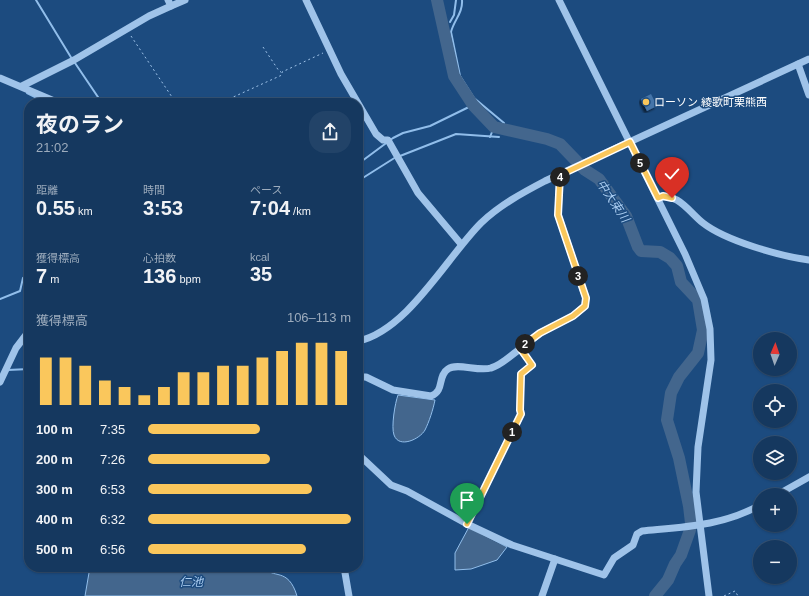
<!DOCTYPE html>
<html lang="ja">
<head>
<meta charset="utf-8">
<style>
  :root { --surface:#15385f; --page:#224368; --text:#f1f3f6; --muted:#9dacbd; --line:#345274; --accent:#fac75c }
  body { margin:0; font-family:Arial,"Noto Sans JP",sans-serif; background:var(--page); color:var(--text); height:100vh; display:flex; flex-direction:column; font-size:15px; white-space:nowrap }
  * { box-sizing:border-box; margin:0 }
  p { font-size:13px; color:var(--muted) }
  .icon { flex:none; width:22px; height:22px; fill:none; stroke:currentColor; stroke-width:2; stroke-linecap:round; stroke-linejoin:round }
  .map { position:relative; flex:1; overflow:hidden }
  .details { position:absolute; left:24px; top:98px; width:339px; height:474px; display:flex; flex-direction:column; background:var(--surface); border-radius:16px; box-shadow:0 1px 3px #0004,0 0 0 1px var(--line) }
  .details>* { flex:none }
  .needle { width:26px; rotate:2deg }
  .buttons { position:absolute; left:753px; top:332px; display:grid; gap:8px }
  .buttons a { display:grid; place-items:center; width:44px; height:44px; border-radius:50%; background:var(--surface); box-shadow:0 1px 3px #0004,0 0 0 1px var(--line); font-size:20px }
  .pin { position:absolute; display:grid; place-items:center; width:34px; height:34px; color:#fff; margin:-41px -17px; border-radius:50% 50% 50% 0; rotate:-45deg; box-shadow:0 0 4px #0007 }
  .pin .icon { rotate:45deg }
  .km { position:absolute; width:20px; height:20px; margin:-10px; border-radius:50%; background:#222; color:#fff; font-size:11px; line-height:20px; text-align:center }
  .round { display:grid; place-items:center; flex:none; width:42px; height:42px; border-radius:16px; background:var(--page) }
  .overview { display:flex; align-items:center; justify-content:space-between; height:68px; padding:0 12px }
  h1 { font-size:22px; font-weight:700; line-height:30px }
  .metrics { display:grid; grid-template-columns:repeat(3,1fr); gap:6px; height:68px; padding:4px 12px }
  .metrics div { display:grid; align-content:center }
  .metrics b { font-size:20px; font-weight:700 }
  .metrics small { font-size:11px; font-weight:400 }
  .metrics p { font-size:11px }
  .chart { height:112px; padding:8px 12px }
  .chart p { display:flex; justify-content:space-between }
  .chart svg { width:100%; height:72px; margin-top:4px; stroke:var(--accent); stroke-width:6 }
  ul { padding:0 12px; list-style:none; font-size:13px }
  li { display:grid; grid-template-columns:64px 48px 1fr; align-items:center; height:30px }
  li i { height:10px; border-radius:5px; background:var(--accent) }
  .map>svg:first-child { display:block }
  .water { fill:#43668d; stroke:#91beeb }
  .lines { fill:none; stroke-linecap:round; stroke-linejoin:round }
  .stream { stroke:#91beeb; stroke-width:2 }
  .river { stroke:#43668d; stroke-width:12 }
  .building { fill:#4475a9; filter:url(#shadow) }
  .path { stroke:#9fc3e9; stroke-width:1; stroke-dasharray:2 3; stroke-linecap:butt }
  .minor { stroke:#9fc3e9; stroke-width:7 }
  .route-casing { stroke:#fff; stroke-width:8 }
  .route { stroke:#fac75c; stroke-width:5 }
  .poi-dot { fill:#fac75c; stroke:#1c4b7f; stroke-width:1.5 }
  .labels { text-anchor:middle; stroke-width:3; stroke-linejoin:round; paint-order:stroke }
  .poi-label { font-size:11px; fill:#fff; stroke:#1c4b7f; text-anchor:start }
  .water-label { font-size:12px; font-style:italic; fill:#aacdf1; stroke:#1c4b7f }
</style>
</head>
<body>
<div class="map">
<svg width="809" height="596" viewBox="0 0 809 596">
  <defs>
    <filter id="shadow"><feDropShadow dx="-2.5" dy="2.5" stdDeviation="1" flood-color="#0009"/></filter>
  </defs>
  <rect width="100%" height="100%" fill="#1c4b7f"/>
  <g class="water">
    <path d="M398 395 435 400C433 410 429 422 425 430 420 439 399 449 394 435 391 427 395 403 398 395Z"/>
    <polygon points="469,527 507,547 497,560 471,569 455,570 455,553"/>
    <path d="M90 567H265C272 580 288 566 297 596H85Z"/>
  </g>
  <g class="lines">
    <g class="stream">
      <polyline points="36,0 72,59"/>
      <path d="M462 0C463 13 454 20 451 32L460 76 474 98 504 123"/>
      <polyline points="450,22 454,15 456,0"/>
      <polyline points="75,63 102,103"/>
      <polyline points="27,93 47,103"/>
      <polyline points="490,137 494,127"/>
      <polyline points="400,156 456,134 499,137"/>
      <polyline points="358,164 393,138 403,133 430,126 473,105"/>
      <polyline points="358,181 396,157"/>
      <polyline points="0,299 20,291 23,278 29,275"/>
      <polyline points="8,370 29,369"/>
    </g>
    <polyline class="river" points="437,0 454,76 473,105 494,127 547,139 560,144 585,170 599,179 626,216 638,247 641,251 660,252 670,258 677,266 681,282 698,300 703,330 698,353 679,377 671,393 667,420 679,458 689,506 691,523 690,530 681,555 675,564 668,580 655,596"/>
  </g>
  <polygon class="building" points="651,94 657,106 647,111 641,99"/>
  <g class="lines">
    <g class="path">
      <polyline points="131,36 176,103"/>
      <polyline points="263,47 279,71 281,72"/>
      <polyline points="220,103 282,75 282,72 323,53"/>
      <polyline points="724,596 735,591 738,596"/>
    </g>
    <g class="minor">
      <polyline points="168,0 171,6 185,0"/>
      <polyline points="306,0 341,74 376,134 383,140 388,140 418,193 461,244"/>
      <polyline points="559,0 685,254 704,299 710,329 711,360 698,447 696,492 709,596"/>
      <polyline points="798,64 809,95"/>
      <polyline points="0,78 59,103"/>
      <polyline points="22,86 74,60 149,16 171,6"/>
      <path d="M658 198C677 191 690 213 703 223 726 241 780 256 809 260"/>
      <path d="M358 341C407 331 447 257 481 223 500 205 522 193 545 181L809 59"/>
      <path d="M358 377H366L393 390 431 396C445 391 437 376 448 369 457 362 478 372 491 368 502 365 511 355 520 349"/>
      <polyline points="0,382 16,348 29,331"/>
      <path d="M358 454 391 485 407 491 467 524 512 545 604 575 614 558 633 545 637 534 642 531C683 527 723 526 760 505"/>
      <polyline points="777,495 809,477"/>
      <polyline points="467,524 521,414 520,410 521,374 532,365 520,349 540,333 573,316 585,306 586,298 558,215 560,175"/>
      <polyline points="344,567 349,596"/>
      <polyline points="542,596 555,559"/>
    </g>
  </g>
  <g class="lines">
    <g class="route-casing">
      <polyline id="route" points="467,524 521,414 520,410 521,374 532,365 520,348 540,333 573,316 585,306 586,298 558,215 560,175 630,142 658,198 663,196 672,198"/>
    </g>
    <use href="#route" class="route"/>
  </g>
  <circle class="poi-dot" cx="646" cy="102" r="4"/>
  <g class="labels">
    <g class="poi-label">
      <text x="654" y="106">ローソン 綾歌町栗熊西</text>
    </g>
    <g class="water-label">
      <text transform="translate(613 201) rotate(56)" y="4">中大束川</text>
      <text x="191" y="586">仁池</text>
    </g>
  </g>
</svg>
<div class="buttons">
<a><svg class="needle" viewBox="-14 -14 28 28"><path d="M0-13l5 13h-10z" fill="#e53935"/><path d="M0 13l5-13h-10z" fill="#9dacbd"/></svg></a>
<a><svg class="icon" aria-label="locate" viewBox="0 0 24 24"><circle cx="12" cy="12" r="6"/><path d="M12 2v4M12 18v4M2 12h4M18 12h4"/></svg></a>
<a><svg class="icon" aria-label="layers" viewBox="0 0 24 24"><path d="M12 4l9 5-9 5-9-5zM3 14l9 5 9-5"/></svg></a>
<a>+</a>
<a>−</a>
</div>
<div class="pin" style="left:467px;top:524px;background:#1e9e55"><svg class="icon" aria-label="arrive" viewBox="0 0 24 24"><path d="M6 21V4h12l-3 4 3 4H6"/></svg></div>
<div class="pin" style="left:672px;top:198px;background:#d93025"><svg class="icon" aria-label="check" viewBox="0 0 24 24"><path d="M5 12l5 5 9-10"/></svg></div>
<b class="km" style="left:512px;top:432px">1</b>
<b class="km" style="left:525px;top:344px">2</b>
<b class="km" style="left:578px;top:276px">3</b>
<b class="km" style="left:560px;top:177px">4</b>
<b class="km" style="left:640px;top:163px">5</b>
<section class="details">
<div class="overview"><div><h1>夜のラン</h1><p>21:02</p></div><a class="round"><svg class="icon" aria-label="share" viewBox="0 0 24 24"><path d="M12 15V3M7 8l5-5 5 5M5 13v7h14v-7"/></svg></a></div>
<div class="metrics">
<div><p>距離</p><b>0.55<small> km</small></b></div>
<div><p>時間</p><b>3:53</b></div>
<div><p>ペース</p><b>7:04<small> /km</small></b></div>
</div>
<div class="metrics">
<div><p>獲得標高</p><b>7<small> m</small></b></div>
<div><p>心拍数</p><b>136<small> bpm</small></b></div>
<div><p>kcal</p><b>35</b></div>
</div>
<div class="chart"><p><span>獲得標高</span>106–113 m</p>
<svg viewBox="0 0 160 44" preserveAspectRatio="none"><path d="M5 44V15M15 44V15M25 44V20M35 44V29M45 44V33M55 44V38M65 44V33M75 44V24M85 44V24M95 44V20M105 44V20M115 44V15M125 44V11M135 44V6M145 44V6M155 44V11"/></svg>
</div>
<ul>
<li><b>100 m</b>7:35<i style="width:55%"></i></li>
<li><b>200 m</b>7:26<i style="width:60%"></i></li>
<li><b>300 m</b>6:53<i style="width:81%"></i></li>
<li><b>400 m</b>6:32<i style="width:100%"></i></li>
<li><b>500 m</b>6:56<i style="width:78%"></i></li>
</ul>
</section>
</div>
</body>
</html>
